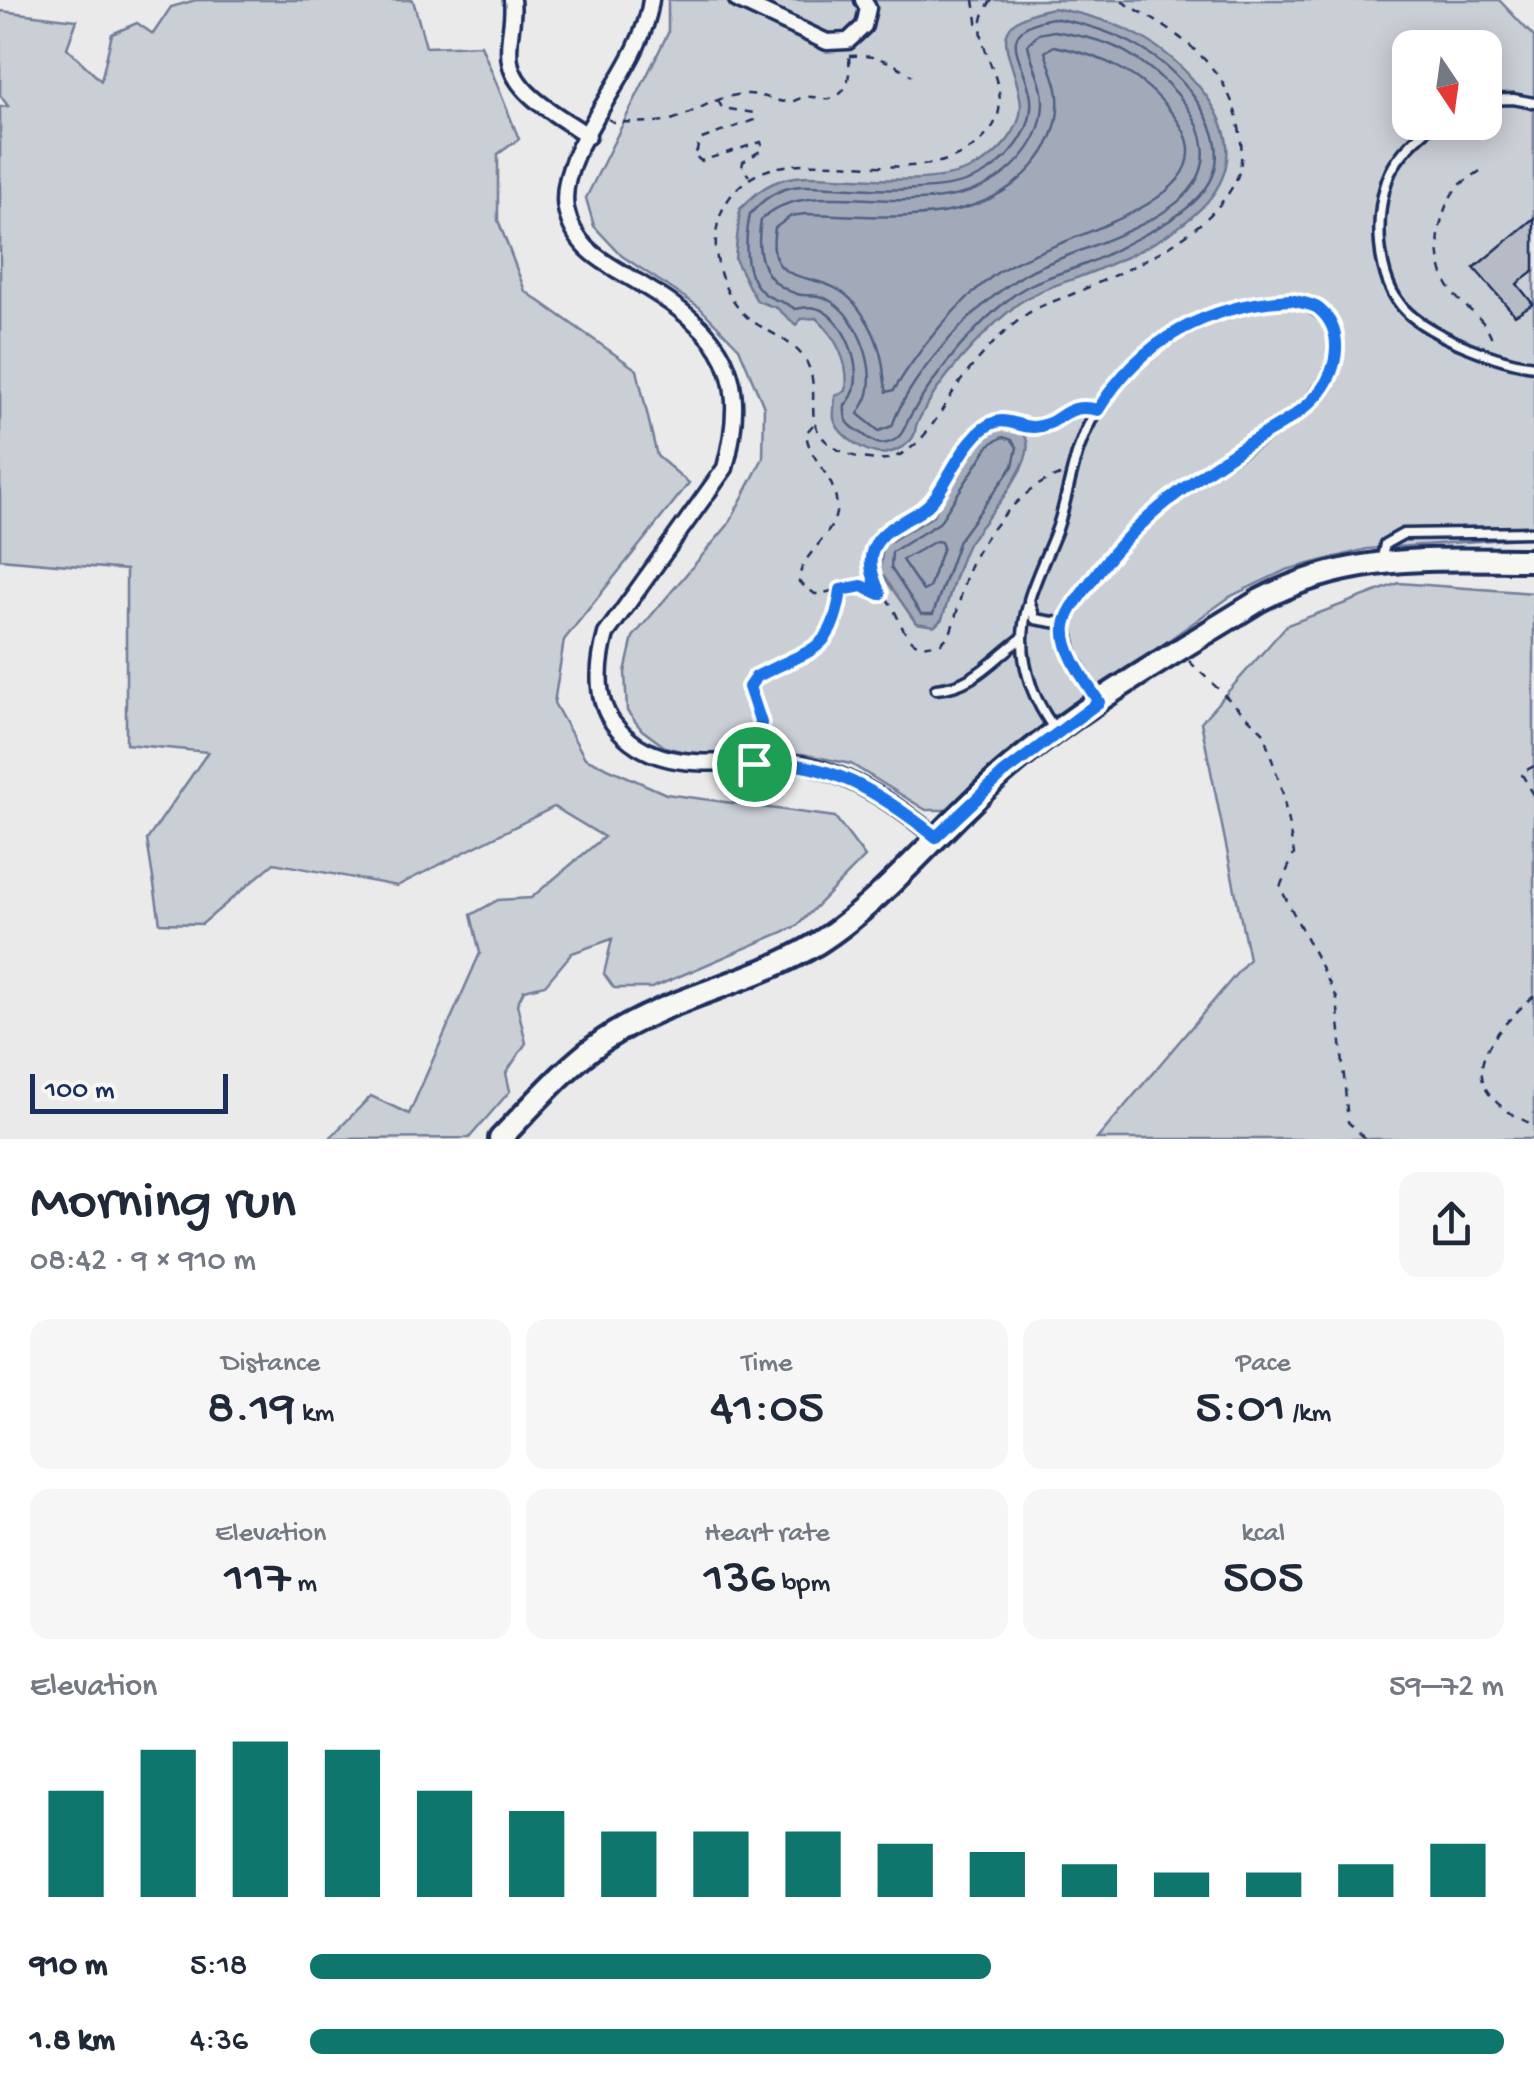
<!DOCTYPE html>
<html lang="en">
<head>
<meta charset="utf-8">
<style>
  :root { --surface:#fff; --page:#f6f6f7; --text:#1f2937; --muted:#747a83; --accent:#0f766e }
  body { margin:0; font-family:"Gochi Hand",sans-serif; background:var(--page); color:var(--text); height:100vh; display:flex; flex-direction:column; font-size:38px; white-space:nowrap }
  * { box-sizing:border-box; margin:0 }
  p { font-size:32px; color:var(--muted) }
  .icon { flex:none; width:55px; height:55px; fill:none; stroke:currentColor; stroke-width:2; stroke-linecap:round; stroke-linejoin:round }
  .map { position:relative; height:1139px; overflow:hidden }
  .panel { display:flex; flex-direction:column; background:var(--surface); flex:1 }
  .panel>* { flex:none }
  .needle { width:65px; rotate:167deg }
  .buttons { position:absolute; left:1392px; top:30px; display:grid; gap:20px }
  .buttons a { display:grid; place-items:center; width:110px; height:110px; border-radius:20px; background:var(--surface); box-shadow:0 5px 25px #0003; font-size:50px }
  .scale { position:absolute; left:30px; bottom:25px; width:198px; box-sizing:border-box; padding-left:10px; border:5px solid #1b2f5e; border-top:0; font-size:28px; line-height:35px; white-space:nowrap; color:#1b2f5e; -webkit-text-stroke:8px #f6f6f2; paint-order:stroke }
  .pin { position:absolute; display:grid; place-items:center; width:85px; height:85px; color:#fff; margin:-42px; border:5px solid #fff; border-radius:50%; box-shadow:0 2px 10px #0007 }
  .round { display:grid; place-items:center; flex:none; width:105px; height:105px; border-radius:20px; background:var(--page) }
  .overview { display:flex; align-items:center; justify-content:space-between; height:170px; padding:0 30px }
  h1 { font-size:55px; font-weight:600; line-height:75px }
  .stats { display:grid; grid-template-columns:repeat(3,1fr); gap:15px; height:170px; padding:10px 30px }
  .stats div { display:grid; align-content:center; border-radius:20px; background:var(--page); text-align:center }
  .stats b { font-size:50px; font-weight:600 }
  .stats small { font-size:28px; font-weight:400 }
  .stats p { font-size:28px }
  .chart { height:280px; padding:20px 30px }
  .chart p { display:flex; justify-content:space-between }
  .chart svg { width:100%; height:180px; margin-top:10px; stroke:var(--accent); stroke-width:6 }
  ul { padding:0 30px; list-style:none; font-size:32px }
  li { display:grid; grid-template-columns:160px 120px 1fr; align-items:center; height:75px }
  li i { height:25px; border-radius:12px; background:var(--accent) }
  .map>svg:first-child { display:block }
  .green { fill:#caced5; stroke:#727e9a; stroke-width:2.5; fill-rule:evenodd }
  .water { fill:#a2aaba; stroke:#6c7995; stroke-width:2.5 }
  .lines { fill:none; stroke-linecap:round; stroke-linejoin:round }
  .shore { stroke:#516083; stroke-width:2.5 }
  .building { fill:#b6bbc6; stroke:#1b2f5e; stroke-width:2.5 }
  .lane-casing { stroke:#1b2f5e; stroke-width:15 }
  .street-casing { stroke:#1b2f5e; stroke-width:21 }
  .secondary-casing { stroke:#1b2f5e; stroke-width:28 }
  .path { stroke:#1b2f5e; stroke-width:2.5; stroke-dasharray:8 8; stroke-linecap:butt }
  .lane { stroke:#f6f6f2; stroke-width:8 }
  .street { stroke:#f6f6f2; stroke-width:14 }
  .secondary { stroke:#f6f6f2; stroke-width:20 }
  .route-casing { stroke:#fff; stroke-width:20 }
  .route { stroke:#1a73e8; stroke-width:12 }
</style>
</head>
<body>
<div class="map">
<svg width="1534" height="1139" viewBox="0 0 1534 1139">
  <rect width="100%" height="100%" fill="#e9eae9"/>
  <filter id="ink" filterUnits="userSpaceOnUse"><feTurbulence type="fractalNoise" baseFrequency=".01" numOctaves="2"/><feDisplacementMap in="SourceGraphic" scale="20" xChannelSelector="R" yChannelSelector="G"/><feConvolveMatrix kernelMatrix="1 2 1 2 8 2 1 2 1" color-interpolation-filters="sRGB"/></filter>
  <g filter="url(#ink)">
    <g class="green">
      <polygon points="196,0 413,0 426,47 481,45 519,139 498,154 498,220 525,291 637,370 657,456 689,483 564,640 554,703 585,758 666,794 835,817 865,857 797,926 652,988 614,988 604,974 612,939 572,953 545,985 524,990 517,1004 526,1043 506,1073 510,1091 469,1138 329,1139 371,1096 409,1114 480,953 471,915 498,900 531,898 604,837 554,807 397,886 274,863 202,924 160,923 147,840 208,752 126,744 126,570 0,559 0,107 8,106 0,95 0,11 77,20 67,48 101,81 112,34 137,23 153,34 171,7"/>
      <path d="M668 0H1499L1534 37V537L1367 549 1286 570 1231 596 1035 735 953 810H926L851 764 802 754H693L665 747 642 730 627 711 625 672 633 637 728 525 763 458 764 407 739 348 699 307 622 256 594 226 586 198 668 33ZM1410 48H1485V122H1410Z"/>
      <polygon points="1399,583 1534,593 1534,1139 1097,1139 1249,959 1201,722 1287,625"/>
    </g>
    <g class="water">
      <path d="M1053 8C1119 20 1166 41 1207 97 1273 190 1164 242 1092 272 1066 283 1038 288 1015 306 979 336 938 380 917 423 915 427 916 432 913 437 909 444 897 451 888 453 870 457 839 437 834 419 833 412 835 403 835 396L846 391C850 364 836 336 816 318L801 319 796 325 777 308 757 301 749 287 735 259 740 209C751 198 761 188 776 182 795 174 816 176 836 177 875 179 937 185 972 168 998 157 1026 127 1020 97 1012 50 980 22 1053 8Z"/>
      <path d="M1003 427C1070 431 980 523 968 544 956 568 951 594 942 619L935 626 916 623 880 571 883 546 932 517 983 436Z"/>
    </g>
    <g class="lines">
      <g class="shore">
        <path d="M1053 18C1109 28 1160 49 1194 97 1245 168 1204 205 1140 237 1122 246 1104 257 1086 264 1060 274 1032 280 1010 298 971 329 938 371 912 413 905 424 904 437 890 442 876 448 868 437 857 430 846 424 844 417 845 405 870 383 848 320 819 309 811 305 802 308 795 309 785 301 774 301 765 294 742 276 745 239 750 214 759 205 767 196 780 191 796 184 815 186 833 187 873 189 941 195 978 177 1006 163 1034 133 1031 99 1027 60 988 30 1053 18Z"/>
        <path d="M1054 31C1071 34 1089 37 1106 43 1157 62 1238 136 1188 192 1158 226 1081 249 1039 267 988 289 910 372 892 426L879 431 858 414C861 408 866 402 868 394 876 363 856 314 827 299 817 293 806 297 797 294 762 283 755 254 761 220 814 164 946 242 1020 159 1035 142 1042 126 1043 104 1044 84 1031 64 1028 44L1038 34Z"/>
        <path d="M1054 46C1100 55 1142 73 1171 112 1180 123 1190 138 1189 153 1188 213 1036 243 994 275 955 305 920 348 894 390L887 392C884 383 884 371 882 361 878 340 868 320 855 304 823 264 763 295 775 228L791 216 805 214C882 215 976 231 1032 167 1050 147 1060 123 1058 96 1057 81 1049 66 1045 52Z"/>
        <polygon points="1003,437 1012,440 1017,447 1013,466 959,540 933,614 921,614 891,568 892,552 939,523 990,444"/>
        <polygon points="936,541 941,542 943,547 929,588 923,591 902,560"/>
      </g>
    </g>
    <polygon class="building" points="1534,218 1534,271 1517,284 1533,304 1515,315 1474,268"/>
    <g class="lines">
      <g class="lane-casing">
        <g id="lane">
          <polyline points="1485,100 1513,99 1534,103"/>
          <path d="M1436 122C1418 136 1400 152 1390 173 1373 212 1375 281 1407 312 1433 337 1499 362 1534 366"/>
          <path d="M1290 299C1311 306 1337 317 1336 343 1335 416 1225 452 1174 496 1131 533 1092 573 1065 624L1035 619 1029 600C1036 576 1048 553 1057 529 1066 503 1070 474 1079 448 1111 357 1197 304 1290 299Z"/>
          <polyline points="1381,562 1385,544 1403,534 1534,532"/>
          <path d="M1028 605C1015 651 1028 693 1056 731"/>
          <polyline points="1065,624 1072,654 1097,698"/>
          <path d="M936 689C974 686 991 661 1021 639"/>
        </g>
      </g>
      <g class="street-casing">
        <g id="street">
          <path d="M512 0C515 21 506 41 510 62 515 95 563 118 588 136"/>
          <path d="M651 0C643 70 555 148 566 209 573 243 596 258 624 274 712 325 754 360 725 468L606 634C598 663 594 697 613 723 661 787 744 750 809 766 858 778 897 806 936 837"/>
          <polyline points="737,0 827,42 848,41 864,26 868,8 863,0"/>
        </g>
      </g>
      <g class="secondary-casing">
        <path id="secondary" d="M500 1139C533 1105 565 1067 604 1040 669 996 752 984 818 943 883 902 943 826 1002 774 1080 706 1172 655 1260 600 1351 552 1434 560 1534 560"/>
      </g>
      <g class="path">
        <polyline points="974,0 978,28"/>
        <path d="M992 0C953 46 1038 93 977 144 908 201 772 121 725 205 706 238 718 291 746 316 764 332 793 339 806 361 825 396 794 429 843 452 856 458 873 461 887 459 925 452 942 405 963 378 980 356 1004 330 1027 314 1042 304 1059 300 1075 293 1128 270 1206 236 1234 184 1245 165 1242 139 1237 118 1223 59 1169 27 1119 0"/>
        <path d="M849 56C874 54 892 61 912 76"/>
        <polyline points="718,100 722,108 754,113 754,120 699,140 697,151 693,154 701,161 761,142 763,149 743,162 742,167 749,176"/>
        <path d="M608 119 613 122C631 122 656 124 674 119 700 111 714 96 746 94 761 93 777 103 791 102 796 101 800 97 806 97 816 95 825 103 835 97 850 90 850 71 849 56"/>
        <path d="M1480 171C1472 177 1460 183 1455 190 1436 216 1432 262 1450 289 1464 310 1489 318 1493 344"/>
        <path d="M813 425 806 433C809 463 841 479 836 513 831 540 799 555 799 582L815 594C830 593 848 585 863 587 903 592 893 638 922 646L941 643 949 636C958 614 961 590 969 568 981 536 1027 482 1061 475"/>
        <path d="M879 591C873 576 867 561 875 546 887 523 912 521 929 503 952 481 961 438 992 424 1007 417 1022 429 1038 426 1056 423 1067 404 1087 407"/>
        <polyline points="1189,661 1263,732 1282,790 1294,854 1280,887 1337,998 1348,1122 1366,1139"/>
        <path d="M758 748 761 723 749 687 756 677C807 649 833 656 840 592"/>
        <polyline points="1534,766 1521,773 1534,795"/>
        <path d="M1534 996C1480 1043 1450 1089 1534 1125"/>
      </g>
      <use href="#lane" class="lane"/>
      <use href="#street" class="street"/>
      <use href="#secondary" class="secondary"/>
    </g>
  </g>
  <g class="lines" filter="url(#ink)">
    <g class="route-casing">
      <path id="route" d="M1290 300C1298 302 1313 304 1319 309 1345 331 1338 368 1320 392 1299 418 1267 431 1240 449 1185 485 1130 526 1092 580 1083 593 1067 610 1065 626 1062 651 1086 682 1099 702L1003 774 936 837C882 794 826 757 754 764L761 723 749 687 756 677C809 648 832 656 841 590L862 586 880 594C874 579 867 564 873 549 885 522 916 521 933 500 949 480 969 429 996 422 1009 418 1021 428 1034 427 1062 425 1064 401 1098 410 1141 339 1210 304 1290 300Z"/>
    </g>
    <use href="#route" class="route"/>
  </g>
</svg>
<div class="buttons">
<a><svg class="needle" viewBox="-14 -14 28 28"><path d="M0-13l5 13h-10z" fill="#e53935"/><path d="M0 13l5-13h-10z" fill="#747a83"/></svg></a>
</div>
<div class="scale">100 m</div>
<div class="pin" style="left:754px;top:764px;background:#1e9e55"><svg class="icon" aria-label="arrive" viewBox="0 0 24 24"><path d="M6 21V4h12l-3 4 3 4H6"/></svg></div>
</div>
<section class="panel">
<div class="overview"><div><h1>Morning run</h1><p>08:42 · 9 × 910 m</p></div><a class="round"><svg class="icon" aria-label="share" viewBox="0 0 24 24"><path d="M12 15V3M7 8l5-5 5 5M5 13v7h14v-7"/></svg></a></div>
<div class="stats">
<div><p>Distance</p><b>8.19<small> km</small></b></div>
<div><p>Time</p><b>41:05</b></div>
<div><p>Pace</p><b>5:01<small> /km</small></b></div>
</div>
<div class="stats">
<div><p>Elevation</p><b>117<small> m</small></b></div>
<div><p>Heart rate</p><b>136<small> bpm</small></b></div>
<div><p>kcal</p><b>505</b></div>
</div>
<div class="chart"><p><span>Elevation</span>59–72 m</p>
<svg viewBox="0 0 160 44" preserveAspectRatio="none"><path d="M5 44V18M15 44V8M25 44V6M35 44V8M45 44V18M55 44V23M65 44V28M75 44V28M85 44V28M95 44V31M105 44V33M115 44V36M125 44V38M135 44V38M145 44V36M155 44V31"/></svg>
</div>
<ul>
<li><b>910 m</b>5:18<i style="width:57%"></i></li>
<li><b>1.8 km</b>4:36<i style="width:100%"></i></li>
</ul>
</section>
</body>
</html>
